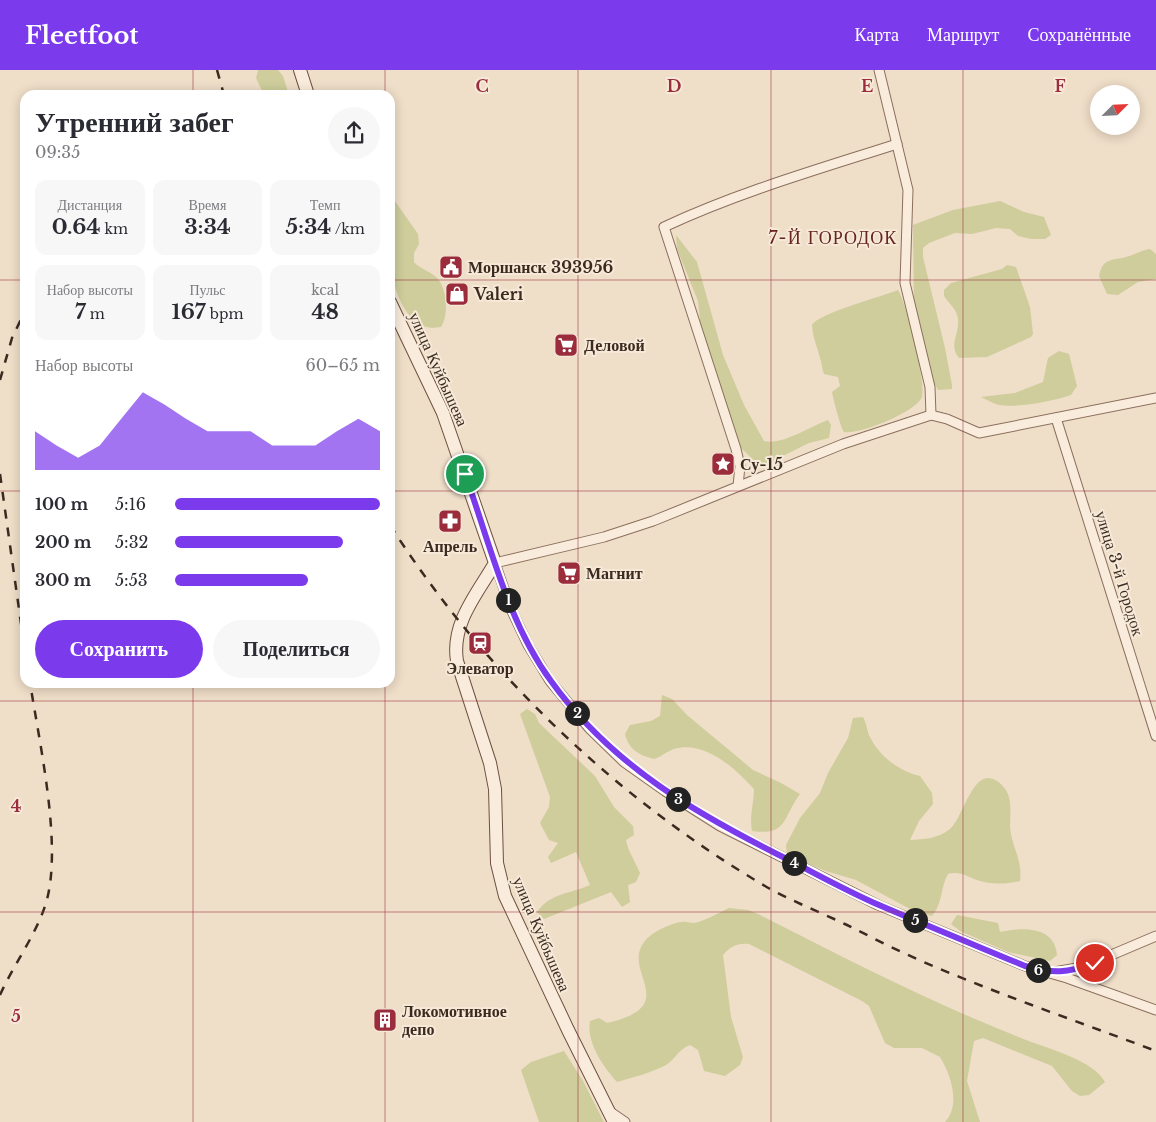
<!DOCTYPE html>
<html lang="ru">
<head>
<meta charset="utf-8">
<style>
  :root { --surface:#fff; --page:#f7f7f7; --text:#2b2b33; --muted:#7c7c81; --accent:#7c3aed }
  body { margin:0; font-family:"Libre Baskerville",serif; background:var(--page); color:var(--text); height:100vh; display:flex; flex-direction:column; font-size:19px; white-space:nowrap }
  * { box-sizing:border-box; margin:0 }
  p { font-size:16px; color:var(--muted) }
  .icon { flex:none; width:28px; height:28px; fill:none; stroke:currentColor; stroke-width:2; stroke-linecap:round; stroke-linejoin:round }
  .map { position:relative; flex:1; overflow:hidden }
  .side { position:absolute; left:20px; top:20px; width:375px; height:598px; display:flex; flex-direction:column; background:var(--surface); border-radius:15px; box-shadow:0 2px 12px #0003 }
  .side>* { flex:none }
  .needle { width:32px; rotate:66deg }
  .controls { position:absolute; left:1090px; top:15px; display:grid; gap:10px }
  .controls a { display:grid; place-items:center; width:50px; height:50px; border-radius:50%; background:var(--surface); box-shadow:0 2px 12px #0003; font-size:25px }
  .pin { position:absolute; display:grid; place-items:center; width:42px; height:42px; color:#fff; margin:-21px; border:2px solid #fff; border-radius:50%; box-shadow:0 1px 5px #0007 }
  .km { position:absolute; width:25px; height:25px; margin:-12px; border-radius:50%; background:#222; color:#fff; font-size:14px; line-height:25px; text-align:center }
  .round { display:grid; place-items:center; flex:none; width:52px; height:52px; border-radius:26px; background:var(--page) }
  .headline { display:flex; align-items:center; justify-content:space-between; height:85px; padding:0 15px }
  h1 { font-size:28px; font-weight:800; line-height:38px }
  .figures { display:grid; grid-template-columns:repeat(3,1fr); gap:8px; height:85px; padding:5px 15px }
  .figures div { display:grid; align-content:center; border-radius:12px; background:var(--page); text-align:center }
  .figures b { font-size:21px; font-weight:800 }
  .figures small { font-size:14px; font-weight:400 }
  .figures p { font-size:14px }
  .chart { height:140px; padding:10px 15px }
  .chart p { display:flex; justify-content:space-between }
  .chart svg { width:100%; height:90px; margin-top:5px; fill:var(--accent); opacity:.7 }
  .primary-button { display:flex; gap:10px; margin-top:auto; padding:10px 15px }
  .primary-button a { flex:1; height:58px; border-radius:30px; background:var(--accent); color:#fff; font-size:20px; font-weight:800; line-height:58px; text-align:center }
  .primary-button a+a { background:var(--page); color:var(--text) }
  ul { padding:0 15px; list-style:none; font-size:16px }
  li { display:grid; grid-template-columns:80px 60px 1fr; align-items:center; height:38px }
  li i { height:12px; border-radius:6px; background:var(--accent) }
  header { display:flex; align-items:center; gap:30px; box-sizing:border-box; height:70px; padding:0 25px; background:var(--accent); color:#fff }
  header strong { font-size:24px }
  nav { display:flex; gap:28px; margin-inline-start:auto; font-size:18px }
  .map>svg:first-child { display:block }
  .green { fill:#cecd9b }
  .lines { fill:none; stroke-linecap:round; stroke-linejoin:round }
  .street-casing { stroke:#8b6f5d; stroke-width:11 }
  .secondary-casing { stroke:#6d5040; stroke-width:14 }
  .street { stroke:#f9ecdc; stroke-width:9 }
  .secondary { stroke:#f9ecdc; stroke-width:12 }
  .rail { stroke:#3c2a20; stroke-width:2.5; stroke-dasharray:9 9; stroke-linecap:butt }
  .route-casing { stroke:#fff; stroke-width:10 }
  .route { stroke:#7c3aed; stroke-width:6 }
  .grid { fill:none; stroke:#9b2c3c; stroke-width:1; stroke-opacity:0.55 }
  .labels { text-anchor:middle; stroke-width:4; stroke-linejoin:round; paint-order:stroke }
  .poi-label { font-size:16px; font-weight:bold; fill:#3c2a20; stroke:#f6e9d8; text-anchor:start }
  .street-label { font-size:16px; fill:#3c2a20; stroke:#f6e9d8 }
  .neighbourhood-label { font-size:18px; letter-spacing:1px; fill:#68251f; stroke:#f6e9d8 }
  .grid-label { font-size:16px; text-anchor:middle; font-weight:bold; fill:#9b2c3c; stroke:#f6e9d8; stroke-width:4; stroke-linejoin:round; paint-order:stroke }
</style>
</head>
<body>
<header>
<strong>Fleetfoot</strong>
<nav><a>Карта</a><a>Маршрут</a><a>Сохранённые</a></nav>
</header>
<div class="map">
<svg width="1156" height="1052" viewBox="0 0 1156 1052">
  <rect width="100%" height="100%" fill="#efdec8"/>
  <g class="green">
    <polygon points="258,0 278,0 283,6 289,25 264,25 256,8"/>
    <path d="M390 124 418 164 419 174 414 183V192C420 199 430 201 437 208 447 218 449 245 441 257L432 258 418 255C382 221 390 168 390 124Z"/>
    <polygon points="1000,131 1024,142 1044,147 1051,165 1045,169 1031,169 1018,166 1010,159 996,158 972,164 955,163 929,173 923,178 923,187 945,278 952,315 952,319 938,320 932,309 914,238 913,155 953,140"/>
    <path d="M676 165 697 192 723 285 744 335 764 371C781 376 811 356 828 350L831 355 829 368 809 373 761 397 742 379 736 368 701 260 698 231 677 179Z"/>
    <path d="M1150 179 1156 184V209L1138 212 1118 225 1107 224 1099 206C1103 187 1112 191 1126 187 1135 185 1141 180 1150 179Z"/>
    <path d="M1007 195 1016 197 1030 237 1033 264 1031 267 987 287 959 288C948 276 960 263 958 249 957 239 949 234 944 226V220L951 213 1002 199Z"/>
    <path d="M898 220C906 231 927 316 922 327 916 342 859 365 844 362 841 359 833 328 832 322L840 316 838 307 824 304C822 299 822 294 820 288 817 276 813 268 812 255 819 243 881 227 898 220Z"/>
    <path d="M1059 281 1069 284 1077 316 1071 325C1054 331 1018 338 1000 335 993 334 988 330 981 327L1015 323 1043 312 1048 288Z"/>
    <path d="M662 625 672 629 687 645 753 700 781 713 800 724C782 748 788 766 752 761 749 747 754 733 754 719 735 698 704 670 674 679 667 681 661 687 654 689 639 685 629 680 625 664L630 655 651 651 660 646Z"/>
    <path d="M527 639 535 644 539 653 595 706 614 737 633 756 634 765 626 770 628 778 640 803 636 812 628 815 630 832 622 837 611 822 544 849 537 842C550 823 570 824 590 815L576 782 551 793 548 787 558 773 549 770 540 753 549 737 550 727 520 644Z"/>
    <path d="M863 647C867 654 867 663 871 669 880 687 901 702 920 706L932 723 933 734 919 751 910 770C924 769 938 769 950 759 964 747 973 695 997 711 1014 723 1010 738 1010 756 1011 776 1023 790 1020 811 1007 814 990 815 977 810 965 806 961 801 948 804 940 818 943 833 932 846L912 840 856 810 826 801 787 785 786 775 800 748 820 723 828 703 848 668 853 648Z"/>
    <path d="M729 838 748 840 758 844C846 889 934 934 1026 970 1049 979 1093 990 1105 1012L1089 1025 1080 1026 1072 1021 1052 996 983 968 974 971 967 1011 980 1052H945C961 1035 951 1005 940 987L922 978H894L885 973 869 936 862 931 749 874C737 873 731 876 723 885L731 947 743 987 740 995 725 1006 704 1001 698 980 690 975C677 980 676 989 666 995 651 1003 634 1007 617 1012 604 997 586 973 590 951L599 948 607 953C691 934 607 895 654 863 660 859 675 852 682 852 686 851 690 853 694 853 705 851 718 843 729 838Z"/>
    <path d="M957 845 998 853 1000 862C1022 857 1055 856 1057 885L1050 891 1008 882 960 861 951 854Z"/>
    <polygon points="564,981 583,1011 604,1052 539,1052 521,1000 531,992"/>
  </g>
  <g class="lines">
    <g class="street-casing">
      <g id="street">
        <polyline points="879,0 908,120 905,213 930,317 931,345"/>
        <polyline points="1156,328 979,363 947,349 931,345 843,374 653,451 604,467 495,493 511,539 528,575 550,611 589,658 624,692 665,721 720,756 878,835 1025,896 1067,908 1156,940"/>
        <polyline points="1056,348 1156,666"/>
        <path d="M738 416 740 396 736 379 664 157C739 122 819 99 897 74"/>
        <polyline points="1054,902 1083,897 1156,866"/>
        <polyline points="609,1041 625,1052"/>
      </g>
    </g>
    <g class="secondary-casing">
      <g id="secondary">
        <polyline points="300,0 308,25"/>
        <path d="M390 232 443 343 495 493C477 524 451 553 457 591L490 693 495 719 497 793 505 826 568 960 614 1052"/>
      </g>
    </g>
    <use href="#street" class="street"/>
    <use href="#secondary" class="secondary"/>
    <g class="rail">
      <polyline points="217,0 224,25"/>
      <polyline points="0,310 12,268 25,241"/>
      <polyline points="0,404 25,582"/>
      <path d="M390 455C484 602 614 727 765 816 791 831 820 842 847 855 875 869 904 884 933 896 1006 927 1082 953 1156 981"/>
      <path d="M0 925C14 894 36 865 46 833 63 776 39 672 30 612"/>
    </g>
  </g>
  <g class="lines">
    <g class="route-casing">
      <path id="route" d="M465 404C490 473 507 551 551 611 613 697 698 745 791 791 820 806 849 822 879 835 928 856 977 876 1025 896 1054 904 1067 903 1095 893"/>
    </g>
    <use href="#route" class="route"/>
  </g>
  <path class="grid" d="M193 0V25M385 0V25M578 0V1052M771 0V1052M963 0V1052M0 210H25M390 210H1156M0 421H25M390 421H1156M193 612V1052M385 612V1052M0 631H1156M0 842H1156"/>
  <defs>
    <g id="civic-square" transform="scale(1.25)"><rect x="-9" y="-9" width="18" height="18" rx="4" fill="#9b2c3c" stroke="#f6e9d8"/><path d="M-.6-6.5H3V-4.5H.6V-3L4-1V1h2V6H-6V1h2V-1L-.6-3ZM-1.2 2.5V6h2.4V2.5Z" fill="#fff"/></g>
    <g id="shop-square" transform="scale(1.25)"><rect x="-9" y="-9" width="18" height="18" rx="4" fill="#9b2c3c" stroke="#f6e9d8"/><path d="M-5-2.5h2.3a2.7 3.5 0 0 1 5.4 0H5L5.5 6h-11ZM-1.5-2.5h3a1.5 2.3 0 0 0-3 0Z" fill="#fff"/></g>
    <g id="supermarket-square" transform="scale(1.25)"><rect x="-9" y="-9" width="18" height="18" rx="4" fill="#9b2c3c" stroke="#f6e9d8"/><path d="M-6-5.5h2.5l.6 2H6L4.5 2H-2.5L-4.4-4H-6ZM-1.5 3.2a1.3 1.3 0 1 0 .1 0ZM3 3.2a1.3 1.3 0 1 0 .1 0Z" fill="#fff"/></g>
    <g id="sight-square" transform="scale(1.25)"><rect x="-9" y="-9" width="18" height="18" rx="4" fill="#9b2c3c" stroke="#f6e9d8"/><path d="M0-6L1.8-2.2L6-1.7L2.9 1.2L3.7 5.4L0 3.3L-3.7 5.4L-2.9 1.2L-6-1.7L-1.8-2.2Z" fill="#fff"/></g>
    <g id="pharmacy-square" transform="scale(1.25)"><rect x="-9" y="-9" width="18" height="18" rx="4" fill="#9b2c3c" stroke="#f6e9d8"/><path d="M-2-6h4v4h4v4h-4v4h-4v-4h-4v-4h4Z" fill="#fff"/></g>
    <g id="station-square" transform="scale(1.25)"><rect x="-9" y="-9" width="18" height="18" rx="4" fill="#9b2c3c" stroke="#f6e9d8"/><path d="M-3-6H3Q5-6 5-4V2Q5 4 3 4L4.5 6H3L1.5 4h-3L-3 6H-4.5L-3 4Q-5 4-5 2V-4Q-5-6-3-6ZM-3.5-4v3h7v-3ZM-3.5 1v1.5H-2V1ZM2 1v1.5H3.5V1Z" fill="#fff"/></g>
    <g id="building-square" transform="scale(1.25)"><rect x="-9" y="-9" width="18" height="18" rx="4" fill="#9b2c3c" stroke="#f6e9d8"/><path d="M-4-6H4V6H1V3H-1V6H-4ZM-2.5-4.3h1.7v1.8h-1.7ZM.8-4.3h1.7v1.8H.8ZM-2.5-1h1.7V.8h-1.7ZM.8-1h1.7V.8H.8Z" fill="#fff"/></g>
  </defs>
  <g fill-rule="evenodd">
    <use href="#civic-square" x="451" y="197"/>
    <use href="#shop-square" x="457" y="224"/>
    <use href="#supermarket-square" x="566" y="275"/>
    <use href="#sight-square" x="723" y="394"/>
    <use href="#pharmacy-square" x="450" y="451"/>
    <use href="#supermarket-square" x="569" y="503"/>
    <use href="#station-square" x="480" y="573"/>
    <use href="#building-square" x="385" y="950"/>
  </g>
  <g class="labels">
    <g class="poi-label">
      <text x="468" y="203">Моршанск 393956</text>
      <text x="474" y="230">Valeri</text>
      <text x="584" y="281">Деловой</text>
      <text x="740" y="400">Су-15</text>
      <text x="450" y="482" text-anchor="middle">Апрель</text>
      <text x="586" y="509">Магнит</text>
      <text x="480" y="604" text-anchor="middle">Элеватор</text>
      <text x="402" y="947">Локомотивное<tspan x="402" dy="18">депо</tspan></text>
    </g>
    <g class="street-label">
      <text transform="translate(439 299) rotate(66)" y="6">улица Куйбышева</text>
      <text transform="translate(1120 503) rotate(73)" y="6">улица 3-й Городок</text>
      <text transform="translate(542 864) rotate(67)" y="6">улица Куйбышева</text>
    </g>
    <g class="neighbourhood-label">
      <text x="833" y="174">7-Й ГОРОДОК</text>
    </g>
  </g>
  <g class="grid-label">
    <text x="482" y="22">C</text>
    <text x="674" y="22">D</text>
    <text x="867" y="22">E</text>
    <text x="1060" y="22">F</text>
    <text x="16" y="742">4</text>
    <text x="16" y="952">5</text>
  </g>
</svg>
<div class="controls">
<a><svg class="needle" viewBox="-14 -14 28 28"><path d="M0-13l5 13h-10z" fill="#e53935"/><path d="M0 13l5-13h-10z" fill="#7c7c81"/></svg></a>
</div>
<div class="pin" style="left:465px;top:404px;background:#1e9e55"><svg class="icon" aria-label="arrive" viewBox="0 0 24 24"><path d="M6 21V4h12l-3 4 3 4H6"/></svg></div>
<div class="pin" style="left:1095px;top:893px;background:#d93025"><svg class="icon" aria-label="check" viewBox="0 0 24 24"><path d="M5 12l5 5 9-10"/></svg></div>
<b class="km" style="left:508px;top:530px">1</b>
<b class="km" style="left:577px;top:643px">2</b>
<b class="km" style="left:678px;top:729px">3</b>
<b class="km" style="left:794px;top:793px">4</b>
<b class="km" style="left:915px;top:850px">5</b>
<b class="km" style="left:1038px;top:900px">6</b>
<section class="side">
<div class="headline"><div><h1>Утренний забег</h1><p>09:35</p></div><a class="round"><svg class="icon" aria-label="share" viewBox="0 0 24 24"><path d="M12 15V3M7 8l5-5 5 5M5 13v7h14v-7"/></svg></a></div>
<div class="figures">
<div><p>Дистанция</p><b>0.64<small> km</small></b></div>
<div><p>Время</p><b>3:34</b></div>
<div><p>Темп</p><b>5:34<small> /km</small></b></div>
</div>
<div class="figures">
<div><p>Набор высоты</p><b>7<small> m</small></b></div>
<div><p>Пульс</p><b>167<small> bpm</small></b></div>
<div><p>kcal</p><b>48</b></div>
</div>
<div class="chart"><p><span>Набор высоты</span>60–65 m</p>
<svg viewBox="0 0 160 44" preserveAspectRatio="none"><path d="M0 44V25L10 32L20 38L30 32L40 19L50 6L60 12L70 19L80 25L90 25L100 25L110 32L120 32L130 32L140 25L150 19L160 25V44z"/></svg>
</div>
<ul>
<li><b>100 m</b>5:16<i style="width:100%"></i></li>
<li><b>200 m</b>5:32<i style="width:82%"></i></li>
<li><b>300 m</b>5:53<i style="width:65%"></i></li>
</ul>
<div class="primary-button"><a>Сохранить</a><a>Поделиться</a></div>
</section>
</div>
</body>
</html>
